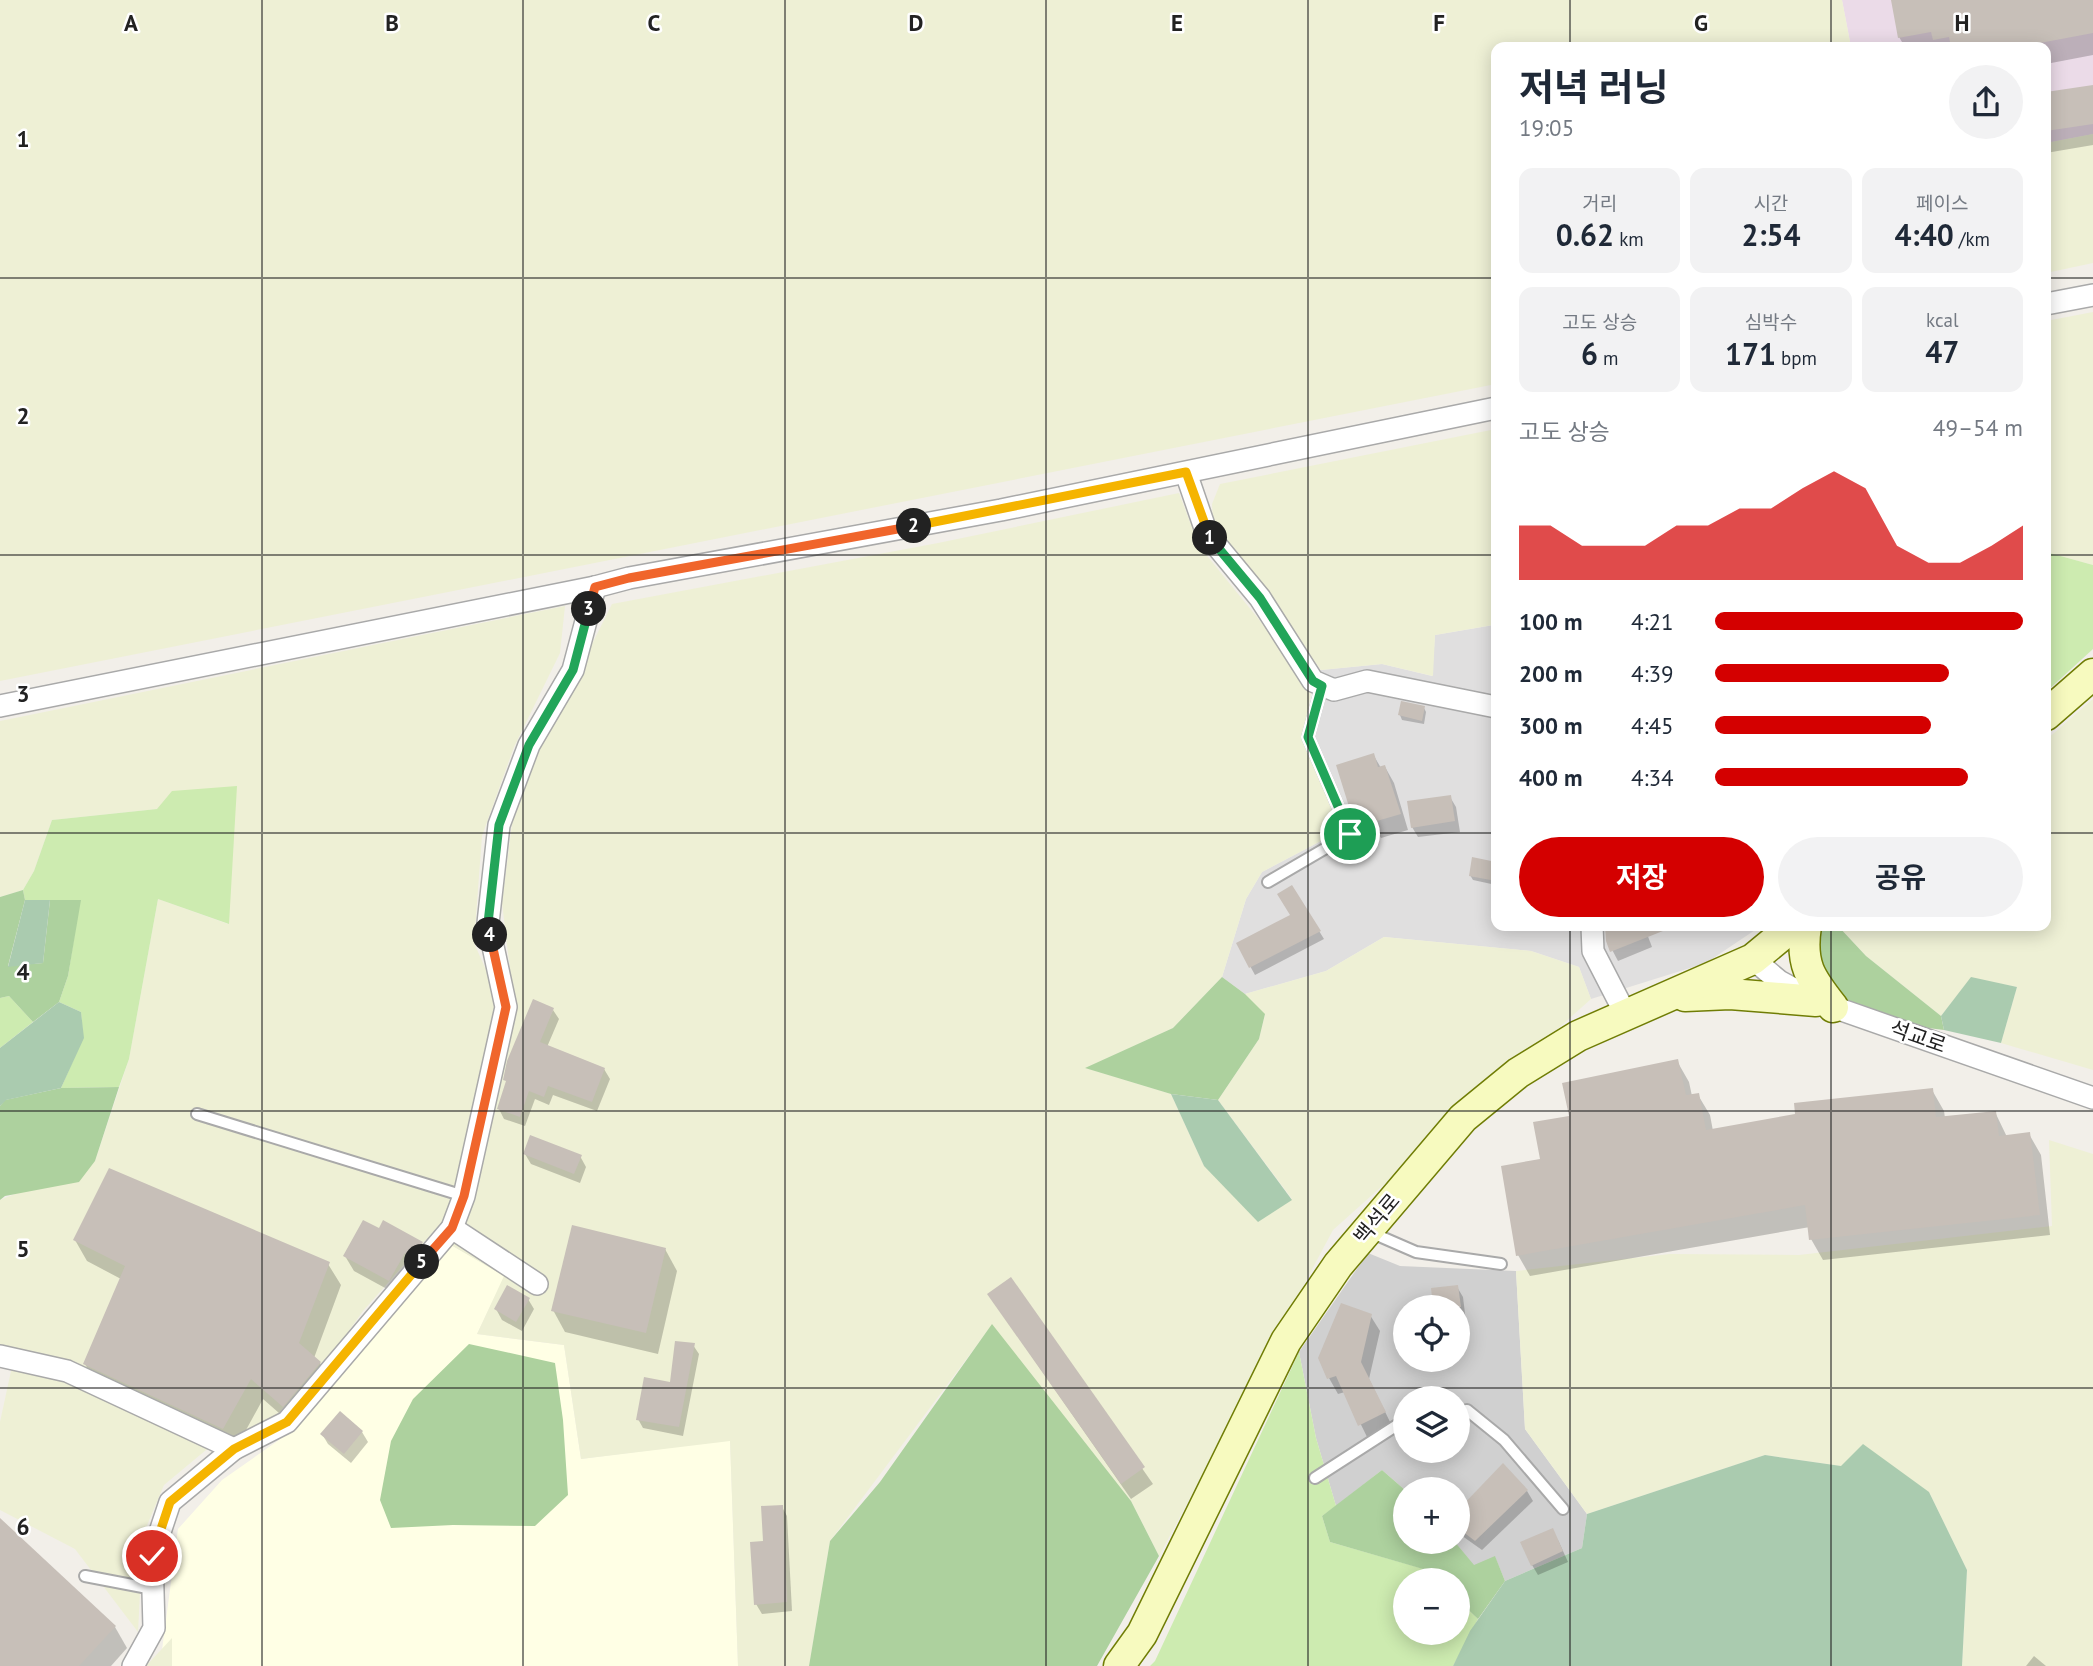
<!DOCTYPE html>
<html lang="ko">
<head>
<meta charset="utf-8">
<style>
  :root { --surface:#fff; --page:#f2f2f3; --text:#1f2937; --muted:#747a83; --accent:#d40000 }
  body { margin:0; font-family:"PT Sans","Noto Sans KR",sans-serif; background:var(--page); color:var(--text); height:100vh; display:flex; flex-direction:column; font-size:26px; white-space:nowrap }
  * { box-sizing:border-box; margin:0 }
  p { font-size:23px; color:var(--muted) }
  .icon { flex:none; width:38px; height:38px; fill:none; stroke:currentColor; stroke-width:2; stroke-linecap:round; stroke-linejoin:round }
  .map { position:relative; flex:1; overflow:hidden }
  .sheet { position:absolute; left:1491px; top:42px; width:560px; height:889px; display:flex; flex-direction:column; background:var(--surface); border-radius:14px; box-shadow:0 4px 18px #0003 }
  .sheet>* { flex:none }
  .controls { position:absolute; left:1393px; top:1295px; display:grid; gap:14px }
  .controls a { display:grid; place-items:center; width:77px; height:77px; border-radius:50%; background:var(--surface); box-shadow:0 4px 18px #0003; font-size:35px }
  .pin { position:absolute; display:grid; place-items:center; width:60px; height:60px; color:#fff; margin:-30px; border:4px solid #fff; border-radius:50%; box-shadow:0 2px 7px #0007 }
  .km { position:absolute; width:35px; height:35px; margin:-18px; border-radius:50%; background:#222; color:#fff; font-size:19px; line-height:35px; text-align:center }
  .round { display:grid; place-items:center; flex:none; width:74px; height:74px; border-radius:37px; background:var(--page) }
  .overview { display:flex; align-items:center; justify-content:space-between; height:119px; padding:0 28px }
  h1 { font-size:38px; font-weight:700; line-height:52px }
  .metrics { display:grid; grid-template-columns:repeat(3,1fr); gap:10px; height:119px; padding:7px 28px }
  .metrics div { display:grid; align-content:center; border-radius:14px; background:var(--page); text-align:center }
  .metrics b { font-size:30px; font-weight:700 }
  .metrics small { font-size:19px; font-weight:400 }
  .metrics p { font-size:19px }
  .chart { height:196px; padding:14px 28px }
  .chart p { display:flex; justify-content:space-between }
  .chart svg { width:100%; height:126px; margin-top:7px; fill:var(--accent); opacity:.7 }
  .action { display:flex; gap:14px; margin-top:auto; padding:14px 28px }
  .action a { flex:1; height:80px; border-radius:42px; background:var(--accent); color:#fff; font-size:28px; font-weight:700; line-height:80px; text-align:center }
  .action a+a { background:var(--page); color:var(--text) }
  ul { padding:0 28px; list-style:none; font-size:23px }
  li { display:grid; grid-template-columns:112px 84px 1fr; align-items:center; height:52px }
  li i { height:18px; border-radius:9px; background:var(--accent) }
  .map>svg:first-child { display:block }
  .residential { fill:#e0dfdf }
  .industrial { fill:#ebdbe8 }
  .education { fill:#ffffe5 }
  .religious { fill:#d0d0d0; fill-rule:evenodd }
  .farmland { fill:#eef0d5 }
  .grass { fill:#cdebb0 }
  .forest { fill:#add19e }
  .cemetery { fill:#aacbaf }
  .shadow { fill:#0003 }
  .building { fill:#c7bfb8 }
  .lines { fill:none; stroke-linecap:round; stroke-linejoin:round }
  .lane-casing { stroke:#a9a9a9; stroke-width:14 }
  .street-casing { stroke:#a9a9a9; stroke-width:24 }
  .secondary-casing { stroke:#707d05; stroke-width:33 }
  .lane { stroke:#fff; stroke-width:10 }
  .street { stroke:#fff; stroke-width:21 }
  .secondary { stroke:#f7fabf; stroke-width:30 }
  .split-1-casing { stroke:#fff; stroke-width:14 }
  .split-2-casing { stroke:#fff; stroke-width:14 }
  .split-3-casing { stroke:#fff; stroke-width:14 }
  .split-4-casing { stroke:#fff; stroke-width:14 }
  .split-5-casing { stroke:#fff; stroke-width:14 }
  .split-6-casing { stroke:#fff; stroke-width:14 }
  .split-1 { stroke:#22a559; stroke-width:9 }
  .split-2 { stroke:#f5b400; stroke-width:9 }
  .split-3 { stroke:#f0652b; stroke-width:9 }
  .split-4 { stroke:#22a559; stroke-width:9 }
  .split-5 { stroke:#f0652b; stroke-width:9 }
  .split-6 { stroke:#f5b400; stroke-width:9 }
  .grid { fill:none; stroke:#222; stroke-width:2; stroke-opacity:0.55 }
  .labels { text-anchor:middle; stroke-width:5; stroke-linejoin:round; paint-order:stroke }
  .street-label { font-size:21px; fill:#222; stroke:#fff }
  .grid-label { font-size:23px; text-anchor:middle; font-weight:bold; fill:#222; stroke:#fff; stroke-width:5; stroke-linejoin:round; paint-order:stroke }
</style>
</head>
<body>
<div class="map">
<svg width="2093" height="1666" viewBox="0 0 2093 1666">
  <rect width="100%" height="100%" fill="#f2efe9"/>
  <polygon class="residential" points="1494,625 1496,628 1496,926 1761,926 1706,963 1591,999 1579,967 1531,951 1384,937 1326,971 1245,994 1222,977 1246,899 1262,872 1340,831 1304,741 1321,670 1382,664 1432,676 1435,635"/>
  <polygon class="industrial" points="1842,0 2093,0 2093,134 2046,143 2046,47 1851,47"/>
  <polygon class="education" points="451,1245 505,1276 477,1334 564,1345 581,1459 730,1440 738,1666 163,1666 162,1650 178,1529 222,1480 279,1440 345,1363"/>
  <path class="religious" d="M1368 1253 1400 1266 1516 1271 1525 1429 1587 1514 1582 1548 1505 1581 1495 1557 1474 1566 1455 1542H1458V1489L1405 1490 1382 1470 1336 1506 1316 1438 1299 1352ZM1405 1307H1458V1360H1405ZM1405 1398H1458V1451H1405Z"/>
  <g class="farmland">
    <polygon points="0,0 1842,0 1851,47 1496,47 1496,384 0,681"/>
    <polygon points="2093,134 2093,263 2046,273 2046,143"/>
    <polygon points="2093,312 2093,565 2046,552 2046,321"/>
    <polygon points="1496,429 1496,628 1493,625 1435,635 1433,676 1382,664 1321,670 1213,526 1212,504 1220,484"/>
    <polygon points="1179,493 1199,546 1261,622 1311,691 1304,741 1340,831 1262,872 1246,899 1222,977 1173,1028 1086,1068 1171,1094 1204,1166 1292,1199 1218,1100 1259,1039 1265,1015 1245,994 1326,971 1384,937 1531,951 1579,967 1591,999 1333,1230 1159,1556 1131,1501 992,1325 830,1541 809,1666 738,1666 730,1441 581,1459 564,1345 477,1334 504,1276 451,1245 440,1224 363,1311 338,1346 275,1417 206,1450 164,1485 143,1535 138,1632 75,1549 0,1510 0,1422 11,1371 44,1355 0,1347 0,1200 95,1161 129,1059 158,899 228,924 157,809 52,820 34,871 23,890 0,897 0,721 565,606 560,653 514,747 482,836 474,943 491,981 512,986 502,903 512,824 532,764 612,604 938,543"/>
    <polygon points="2093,699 2093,1070 2001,1043 2017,987 1971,978 1941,1016 1866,956 1838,926 2046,926 2046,740"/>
    <polygon points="2049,1140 2093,1154 2093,1666 1962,1666 1967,1570 1929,1492 1841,1466 1765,1455 1587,1514 1525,1429 1516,1271 1670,1254 1799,1255 2052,1226"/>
    <polygon points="172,1638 172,1666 146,1666"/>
  </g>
  <g class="grass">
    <polygon points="2046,552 2093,565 2093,649 2046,692"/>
    <polygon points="237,786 229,924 158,899 129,1059 119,1087 61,1088 83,1038 81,1012 59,1002 68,976 80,900 25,900 23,890 34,871 52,820 157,809 172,791"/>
    <polygon points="9,996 33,1022 0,1048 0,998"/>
    <polygon points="1299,1352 1316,1438 1336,1506 1322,1516 1330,1542 1424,1569 1436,1580 1405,1580 1405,1633 1458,1633 1458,1600 1478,1619 1453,1666 1150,1666 1155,1661"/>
  </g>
  <g class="forest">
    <polygon points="23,890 25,900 8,966 43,963 50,900 81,900 68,976 59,1002 33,1022 9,996 0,998 0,897"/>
    <polygon points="1823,926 1838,926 1866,956 1941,1016 1944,1030 1928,1028 1838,1002 1813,962 1816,933"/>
    <polygon points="1222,977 1245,994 1265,1014 1259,1039 1218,1100 1171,1094 1085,1068 1173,1028"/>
    <polygon points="119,1087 95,1161 79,1182 5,1196 0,1200 0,1106 5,1100 61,1088"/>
    <polygon points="992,1324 1131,1501 1159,1556 1097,1666 809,1666 830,1541 880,1482"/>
    <polygon points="469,1344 555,1363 563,1420 568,1495 535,1526 453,1525 391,1528 380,1500 391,1441 413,1399"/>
    <polygon points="1382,1470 1405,1490 1405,1542 1455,1542 1474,1565 1495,1556 1505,1581 1478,1619 1458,1600 1458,1580 1436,1580 1423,1569 1330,1542 1322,1516"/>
  </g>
  <g class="cemetery">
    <polygon points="25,900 50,900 43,963 8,967"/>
    <polygon points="1971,977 2017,987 2001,1043 1944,1030 1941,1016"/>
    <polygon points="59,1002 81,1012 84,1038 61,1088 6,1100 0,1106 0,1048"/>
    <polygon points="1171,1094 1218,1100 1292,1200 1258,1222 1204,1166"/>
    <polygon points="1863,1444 1929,1492 1967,1570 1962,1666 1453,1666 1470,1631 1505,1581 1582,1548 1587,1514 1765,1455 1841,1466"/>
  </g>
  <g class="shadow">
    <polygon points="1892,0 2093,0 2093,55 2046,64 2046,47 1905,47 1899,37"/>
    <polygon points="2093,87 2093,145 2046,153 2046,93"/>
    <polygon points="1424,708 1426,712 1424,724 1402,720 1400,715"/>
    <polygon points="1374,756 1381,768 1385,767 1394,783 1408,830 1381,838 1373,825 1361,829 1352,813 1338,766"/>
    <polygon points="1450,797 1456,807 1460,832 1418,837 1412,827"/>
    <polygon points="1474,859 1496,864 1496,885 1473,880 1470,875"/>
    <polygon points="1292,887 1324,939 1255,975 1238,944 1291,916"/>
    <polygon points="1540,926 1563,926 1544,931"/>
    <polygon points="1606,926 1644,926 1652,947 1618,961 1607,940"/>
    <polygon points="553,1010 559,1019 547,1047 604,1069 610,1079 597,1111 553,1095 549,1105 535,1099 525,1126 504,1119 499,1109"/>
    <polygon points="1677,1061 1689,1082 1692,1096 1698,1095 1710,1115 1713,1131 1932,1090 1944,1111 1945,1118 1995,1112 2007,1137 2029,1134 2041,1155 2050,1235 1823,1260 1811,1239 1810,1227 1530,1276 1518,1255 1542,1161 1571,1117"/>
    <polygon points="525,1154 580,1156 586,1167 580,1183 531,1164"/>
    <polygon points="380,1230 422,1243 430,1257 398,1295 354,1271 345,1256"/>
    <polygon points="75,1240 328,1264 341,1285 314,1358 320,1363 332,1384 295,1427 263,1399 235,1450 97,1385 85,1364 121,1279 87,1261"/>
    <polygon points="665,1249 677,1271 658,1354 565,1332 553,1310"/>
    <polygon points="1011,1280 1153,1484 1131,1499 989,1295"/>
    <polygon points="1457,1287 1463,1297 1467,1330 1458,1331 1458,1307 1435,1307 1433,1289"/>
    <polygon points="528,1299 534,1309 522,1331 502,1320 496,1309"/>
    <polygon points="1370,1315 1380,1331 1369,1379 1393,1428 1369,1441 1345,1392 1338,1394 1329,1378"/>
    <polygon points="693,1345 699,1354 683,1436 643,1428 638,1419 671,1384"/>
    <polygon points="362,1432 368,1442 351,1463 328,1444 322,1434"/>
    <polygon points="1527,1491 1533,1501 1482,1550 1458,1533 1458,1513 1466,1501"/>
    <polygon points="782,1507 787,1516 792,1611 762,1614 756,1604 765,1543"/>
    <polygon points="0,1527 115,1627 127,1648 111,1666 0,1666"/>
    <polygon points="1558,1540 1568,1562 1538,1575 1532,1565"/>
    <polygon points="2034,1656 2046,1666 2026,1666"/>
  </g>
  <g class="building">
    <polygon points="1891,0 2093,0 2093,33 2018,47 1951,47 1949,37 1933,40 1931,32 1898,38"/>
    <polygon points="2093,85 2093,124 2046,131 2046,92"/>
    <polygon points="1401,701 1425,706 1422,721 1398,715"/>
    <polygon points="1374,753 1378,767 1385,765 1401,814 1370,823 1366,809 1351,813 1336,765"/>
    <polygon points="1451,795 1455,821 1411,828 1407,801"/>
    <polygon points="1472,857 1496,862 1496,881 1469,876"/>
    <polygon points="1292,885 1321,931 1249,968 1236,943 1290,915 1277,894"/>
    <polygon points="1605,926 1673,926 1673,927 1610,952 1606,941"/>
    <polygon points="533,999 554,1008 540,1042 605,1068 592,1102 548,1086 544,1097 529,1091 520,1117 497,1109 506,1081 503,1080 507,1061"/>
    <polygon points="1678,1059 1686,1095 1699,1093 1706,1130 1795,1114 1794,1103 1933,1088 1936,1117 1996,1111 1999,1136 2030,1132 2040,1215 1809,1240 1805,1205 1516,1256 1501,1166 1540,1159 1533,1122 1569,1116 1562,1083"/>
    <polygon points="530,1135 582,1155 574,1174 523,1154"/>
    <polygon points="109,1168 330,1262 299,1343 321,1362 283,1407 251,1379 223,1429 83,1364 125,1266 73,1240"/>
    <polygon points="363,1220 379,1228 383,1220 423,1242 411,1256 405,1253 389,1281 343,1256"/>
    <polygon points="572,1225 666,1248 646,1333 551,1311"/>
    <polygon points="1011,1277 1145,1467 1121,1484 987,1294"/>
    <polygon points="507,1285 530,1298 516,1322 494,1309"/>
    <polygon points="1458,1285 1461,1307 1433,1307 1431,1288"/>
    <polygon points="1341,1303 1372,1314 1361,1362 1386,1412 1358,1426 1336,1376 1327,1379 1318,1358"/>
    <polygon points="675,1341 695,1343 679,1427 636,1420 644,1377 670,1382"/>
    <polygon points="340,1411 363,1431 344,1454 320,1434"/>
    <polygon points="1503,1463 1528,1490 1475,1541 1458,1528 1458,1510"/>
    <polygon points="783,1505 787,1602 754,1605 750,1542 763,1541 761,1506"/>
    <polygon points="0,1518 116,1626 79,1666 0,1666"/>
    <polygon points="1553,1528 1563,1551 1531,1566 1520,1542"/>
  </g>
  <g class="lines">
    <g class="lane-casing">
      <g id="lane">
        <polyline points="1268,882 1350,834 1308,737 1322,686"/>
        <polyline points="197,1114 464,1196"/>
        <polyline points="1370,1232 1416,1252 1501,1264"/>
        <polyline points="1458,1412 1467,1410 1504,1440 1563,1509"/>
        <polyline points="1315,1478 1405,1420"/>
        <polyline points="85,1576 153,1589"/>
      </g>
    </g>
    <g class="street-casing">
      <g id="street">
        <polyline points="2046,304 2093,295"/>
        <polyline points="1186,473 1207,534 1260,598 1313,681 1334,690 1367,681 1496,707"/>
        <polyline points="0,706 595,587 629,578 1001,510 1496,408"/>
        <polyline points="1592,926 1593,951 1626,1015"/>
        <polyline points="1753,959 1779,981 1816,1001 2093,1098"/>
        <polyline points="452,1228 537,1284"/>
        <polyline points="0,1356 67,1371 234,1449"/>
        <polyline points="133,1666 154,1628 152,1556 170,1502 234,1449 287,1422 452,1228 464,1196 506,1007 488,923 499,825 529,745 573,670 595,587"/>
      </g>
    </g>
    <g class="secondary-casing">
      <g id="secondary">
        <polyline points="2046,715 2093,674"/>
        <path d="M1806 926C1800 964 1810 978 1833 1007"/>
        <polyline points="1685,996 1730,994 1816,1001"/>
        <polyline points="1119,1666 1142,1634 1286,1341 1338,1265 1463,1118 1518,1073 1578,1036 1753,959 1793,926"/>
      </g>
    </g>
    <use href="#lane" class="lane"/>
    <use href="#street" class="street"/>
    <use href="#secondary" class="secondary"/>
  </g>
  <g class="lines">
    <g class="split-1-casing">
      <polyline id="split-1" points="1210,538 1260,598 1313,681 1322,686 1308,737 1350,834"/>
    </g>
    <g class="split-2-casing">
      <polyline id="split-2" points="914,526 1186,472 1210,538"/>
    </g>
    <g class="split-3-casing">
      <polyline id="split-3" points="589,609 595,587 629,578 914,526"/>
    </g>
    <g class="split-4-casing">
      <polyline id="split-4" points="490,935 488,923 499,825 529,745 573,670 589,609"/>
    </g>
    <g class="split-5-casing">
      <polyline id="split-5" points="422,1262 452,1228 464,1196 506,1007 490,935"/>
    </g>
    <g class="split-6-casing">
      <polyline id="split-6" points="152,1556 170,1502 234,1449 287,1422 422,1262"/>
    </g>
    <use href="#split-1" class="split-1"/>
    <use href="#split-2" class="split-2"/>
    <use href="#split-3" class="split-3"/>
    <use href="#split-4" class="split-4"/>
    <use href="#split-5" class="split-5"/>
    <use href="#split-6" class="split-6"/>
  </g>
  <path class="grid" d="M262 0V1666M523 0V1666M785 0V1666M1046 0V1666M1308 0V1666M1570 0V47M1831 0V47M0 278H1496M2046 278H2093M0 555H1496M2046 555H2093M0 833H1496M2046 833H2093M1570 926V1666M1831 926V1666M0 1111H2093M0 1388H2093"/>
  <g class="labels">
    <g class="street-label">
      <text transform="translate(1918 1037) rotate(19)" y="7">석교로</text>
      <text transform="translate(1377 1219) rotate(-50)" y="7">백석로</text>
    </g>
  </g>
  <g class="grid-label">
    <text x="131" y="31">A</text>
    <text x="392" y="31">B</text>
    <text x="654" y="31">C</text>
    <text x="916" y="31">D</text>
    <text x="1177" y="31">E</text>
    <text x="1439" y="31">F</text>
    <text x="1701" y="31">G</text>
    <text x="1962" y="31">H</text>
    <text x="23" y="147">1</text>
    <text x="23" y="424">2</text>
    <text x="23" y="702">3</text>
    <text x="23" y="980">4</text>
    <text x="23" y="1257">5</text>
    <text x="23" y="1535">6</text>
  </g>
</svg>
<div class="controls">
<a><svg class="icon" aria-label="locate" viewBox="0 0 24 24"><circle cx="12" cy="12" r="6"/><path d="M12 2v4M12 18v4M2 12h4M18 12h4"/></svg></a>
<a><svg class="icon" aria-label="layers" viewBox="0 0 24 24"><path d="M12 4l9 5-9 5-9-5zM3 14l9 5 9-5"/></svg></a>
<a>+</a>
<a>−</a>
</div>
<div class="pin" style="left:1350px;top:834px;background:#1e9e55"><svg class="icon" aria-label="arrive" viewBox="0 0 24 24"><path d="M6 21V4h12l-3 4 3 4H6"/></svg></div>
<div class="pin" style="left:152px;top:1556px;background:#d93025"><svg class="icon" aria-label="check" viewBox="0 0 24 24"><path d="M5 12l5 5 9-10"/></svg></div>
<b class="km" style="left:1210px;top:538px">1</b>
<b class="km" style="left:914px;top:526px">2</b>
<b class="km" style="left:589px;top:609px">3</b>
<b class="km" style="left:490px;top:935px">4</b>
<b class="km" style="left:422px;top:1262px">5</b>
<section class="sheet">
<div class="overview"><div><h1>저녁 러닝</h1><p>19:05</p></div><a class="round"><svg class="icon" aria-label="share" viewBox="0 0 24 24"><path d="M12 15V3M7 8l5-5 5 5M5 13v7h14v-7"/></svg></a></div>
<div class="metrics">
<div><p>거리</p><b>0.62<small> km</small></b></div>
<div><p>시간</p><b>2:54</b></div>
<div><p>페이스</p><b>4:40<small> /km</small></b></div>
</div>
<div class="metrics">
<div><p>고도 상승</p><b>6<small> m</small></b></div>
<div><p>심박수</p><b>171<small> bpm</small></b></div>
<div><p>kcal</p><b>47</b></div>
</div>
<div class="chart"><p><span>고도 상승</span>49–54 m</p>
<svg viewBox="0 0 160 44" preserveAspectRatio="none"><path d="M0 44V25L10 25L20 32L30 32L40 32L50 25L60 25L70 19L80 19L90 12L100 6L110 12L120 32L130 38L140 38L150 32L160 25V44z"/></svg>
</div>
<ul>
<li><b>100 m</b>4:21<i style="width:100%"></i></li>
<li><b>200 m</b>4:39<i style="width:76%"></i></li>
<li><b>300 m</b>4:45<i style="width:70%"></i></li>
<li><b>400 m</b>4:34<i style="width:82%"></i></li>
</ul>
<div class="action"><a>저장</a><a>공유</a></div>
</section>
</div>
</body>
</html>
